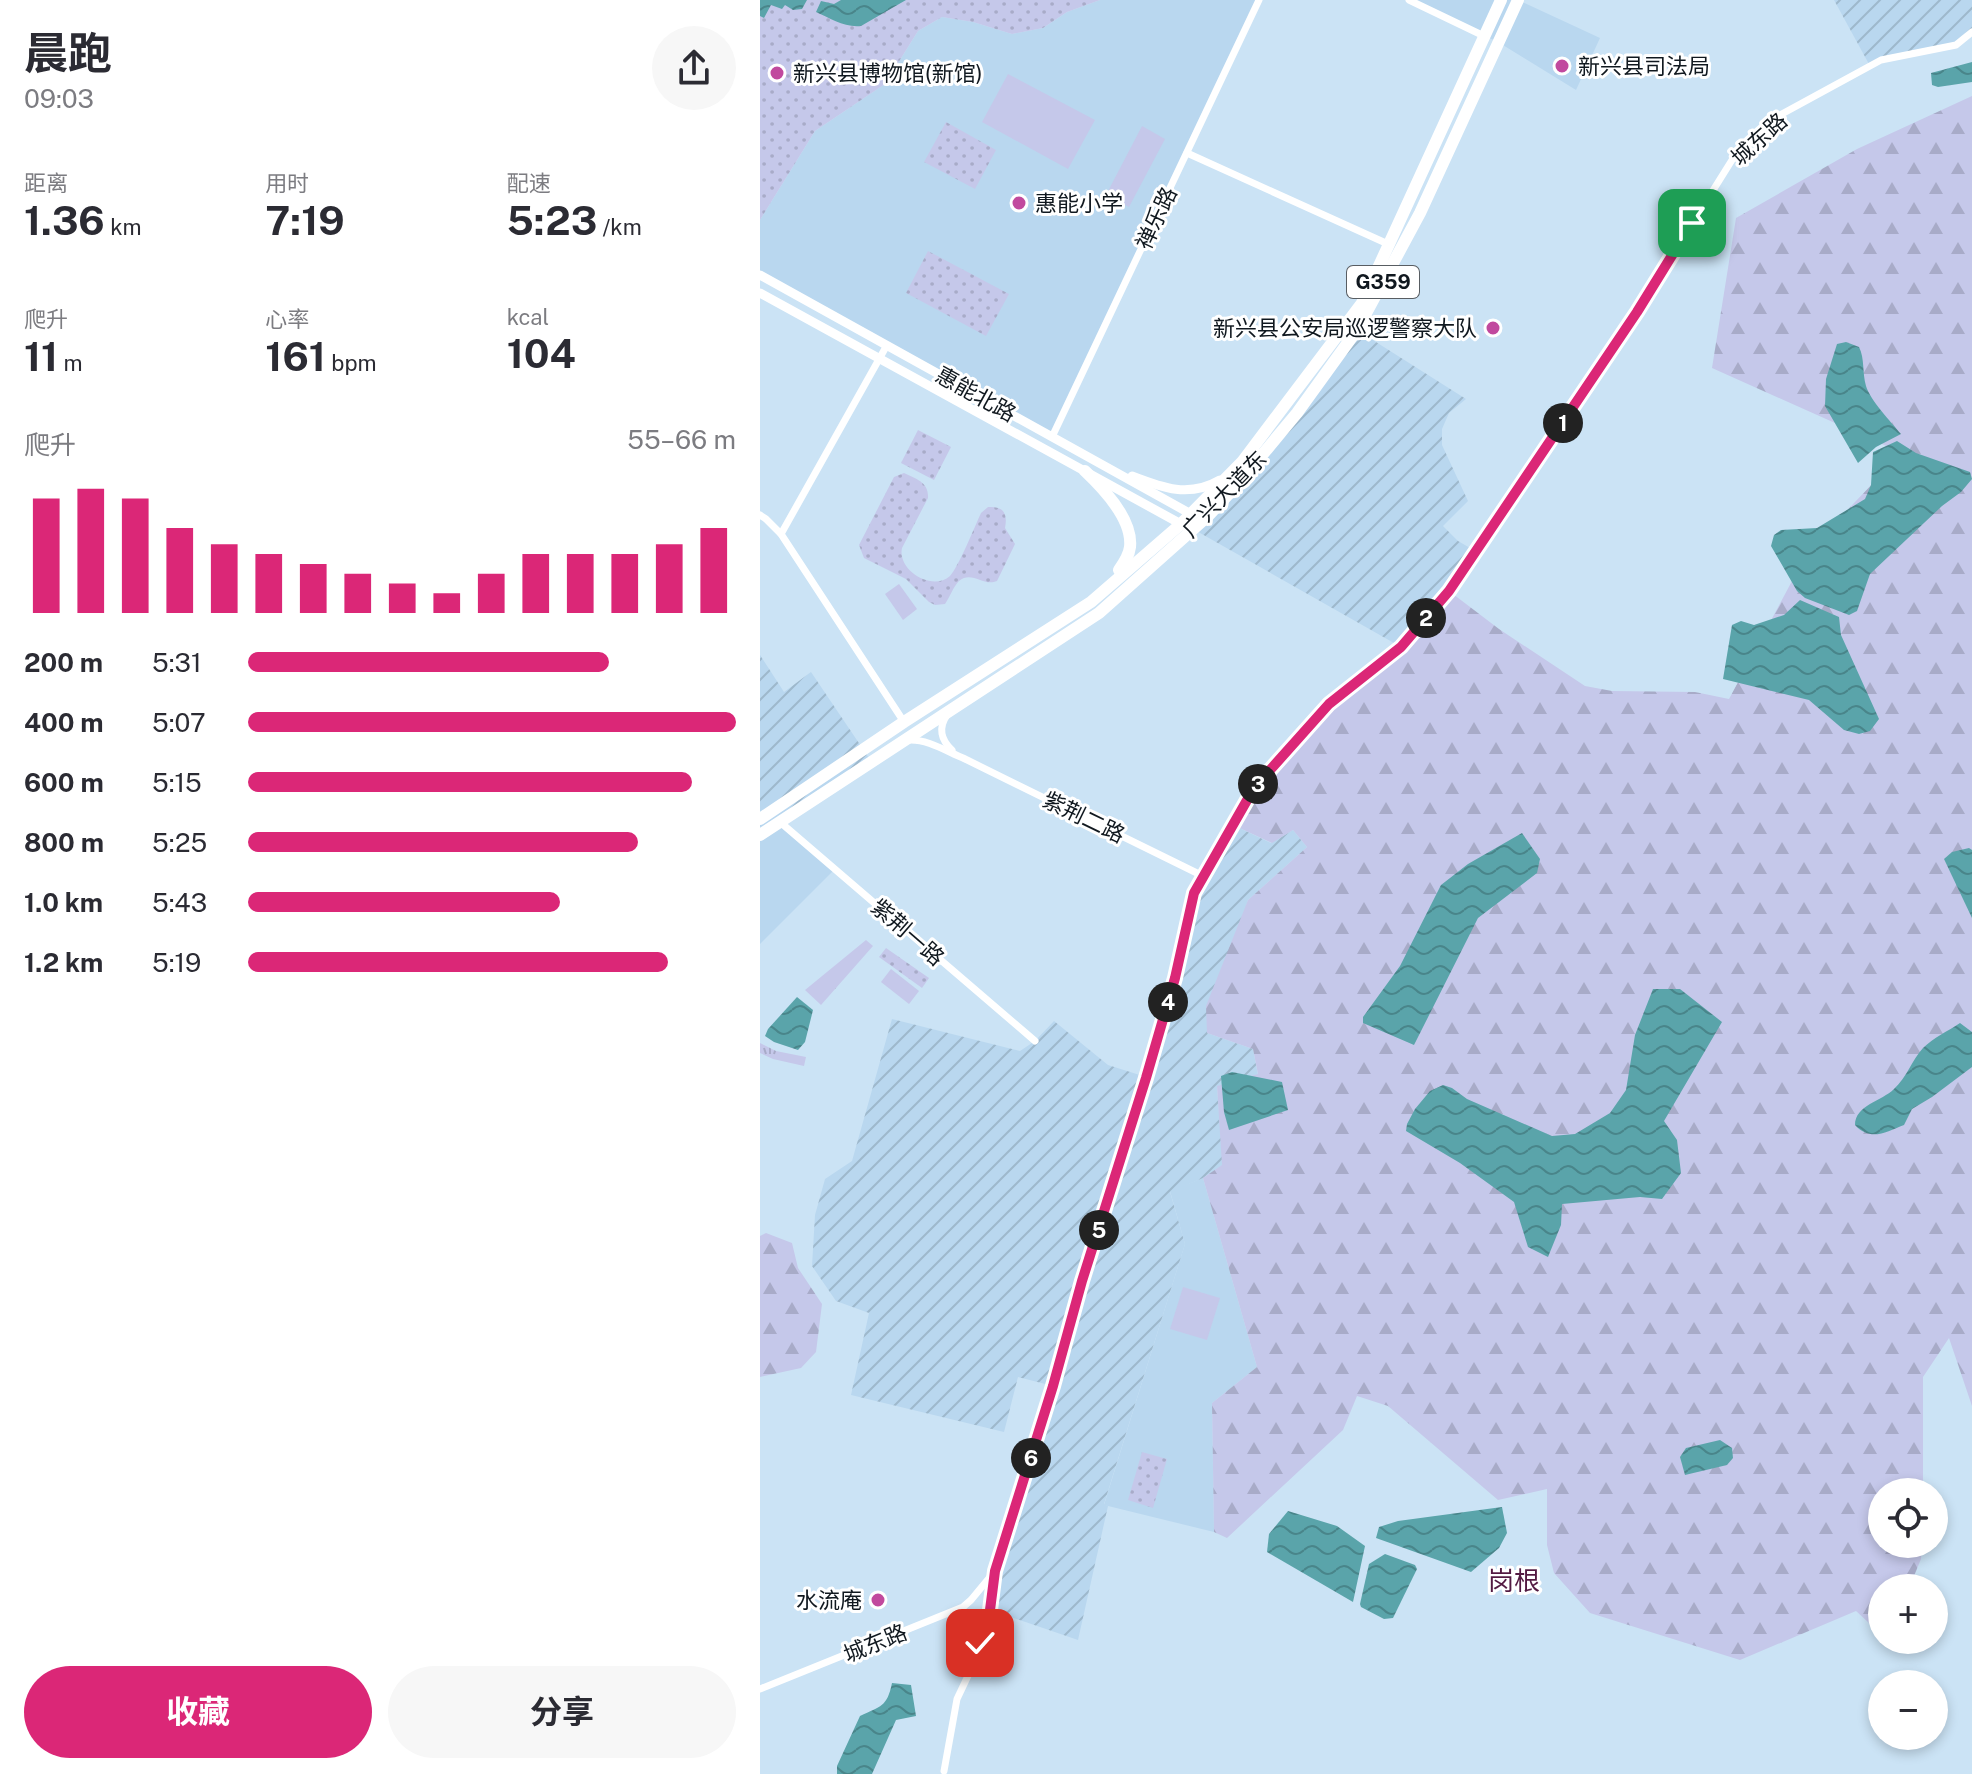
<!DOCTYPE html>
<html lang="zh">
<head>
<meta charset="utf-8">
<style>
  :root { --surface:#fff; --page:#f7f7f7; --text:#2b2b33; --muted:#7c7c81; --accent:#db2777 }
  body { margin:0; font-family:"Public Sans","Noto Sans SC",sans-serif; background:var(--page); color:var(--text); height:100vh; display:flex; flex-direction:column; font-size:30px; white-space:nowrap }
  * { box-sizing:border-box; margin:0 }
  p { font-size:26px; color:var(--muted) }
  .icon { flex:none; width:44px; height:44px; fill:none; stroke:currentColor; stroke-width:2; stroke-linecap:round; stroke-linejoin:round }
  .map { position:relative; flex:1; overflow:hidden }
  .details { display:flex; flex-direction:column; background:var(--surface); width:760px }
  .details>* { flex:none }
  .tools { position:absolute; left:1108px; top:1478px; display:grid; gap:16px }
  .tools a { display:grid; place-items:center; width:80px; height:80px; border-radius:50%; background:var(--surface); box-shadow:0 4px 12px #0003; font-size:40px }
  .pin { position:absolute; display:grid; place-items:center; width:68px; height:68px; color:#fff; margin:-34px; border-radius:16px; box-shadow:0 4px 12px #0006 }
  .km { position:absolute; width:40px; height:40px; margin:-20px; border-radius:50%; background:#222; color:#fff; font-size:22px; line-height:40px; text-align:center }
  .round { display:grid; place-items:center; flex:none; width:84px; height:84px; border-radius:42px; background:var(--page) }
  .overview { display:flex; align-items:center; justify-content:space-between; height:136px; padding:0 24px }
  h1 { font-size:44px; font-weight:700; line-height:60px }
  .figures { display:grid; grid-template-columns:repeat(3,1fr); gap:12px; height:136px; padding:8px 24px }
  .figures div { display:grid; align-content:center }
  .figures b { font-size:40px; font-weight:700 }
  .figures small { font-size:22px; font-weight:400 }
  .figures p { font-size:22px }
  .chart { height:224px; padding:16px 24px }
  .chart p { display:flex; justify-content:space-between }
  .chart svg { width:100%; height:144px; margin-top:8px; stroke:var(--accent); stroke-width:6 }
  .primary-button { display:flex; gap:16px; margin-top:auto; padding:16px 24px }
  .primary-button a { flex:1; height:92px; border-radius:48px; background:var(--accent); color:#fff; font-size:32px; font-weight:700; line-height:92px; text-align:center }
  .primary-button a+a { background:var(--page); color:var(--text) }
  ul { padding:0 24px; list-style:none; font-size:26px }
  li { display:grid; grid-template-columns:128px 96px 1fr; align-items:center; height:60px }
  li i { height:20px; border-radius:10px; background:var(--accent) }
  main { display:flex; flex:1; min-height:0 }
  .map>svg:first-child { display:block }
  .built { fill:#b9d7ef }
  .industrial { fill:url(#industrial-furrows) }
  .grass { fill:url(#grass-tufts) }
  .forest { fill:url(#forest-firs) }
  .park { fill:url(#park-dots) }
  .pitch { fill:#c5c8ea }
  .water { fill:url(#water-waves) }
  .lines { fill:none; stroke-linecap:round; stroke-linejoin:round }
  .minor { stroke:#fff; stroke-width:7 }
  .tertiary { stroke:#fff; stroke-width:9 }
  .trunk { stroke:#fff; stroke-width:12 }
  .route-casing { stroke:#fff; stroke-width:16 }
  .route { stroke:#db2777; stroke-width:10 }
  .poi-dot { fill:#c1499e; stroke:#fff; stroke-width:3 }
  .labels { text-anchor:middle; stroke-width:6; stroke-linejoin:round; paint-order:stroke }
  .shield { fill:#fff; stroke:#585d62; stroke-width:2 }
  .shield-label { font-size:20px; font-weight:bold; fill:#10181f }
  .poi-label { font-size:22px; fill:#10181f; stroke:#fff; text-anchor:start }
  .street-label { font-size:22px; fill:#10181f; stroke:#fff }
  .quarter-label { font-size:26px; fill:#531a42; stroke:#fff }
</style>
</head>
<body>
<main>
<section class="details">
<div class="overview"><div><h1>晨跑</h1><p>09:03</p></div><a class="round"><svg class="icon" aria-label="share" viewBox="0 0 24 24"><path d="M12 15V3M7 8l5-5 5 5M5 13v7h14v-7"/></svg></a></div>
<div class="figures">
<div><p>距离</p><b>1.36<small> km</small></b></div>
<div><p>用时</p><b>7:19</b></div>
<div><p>配速</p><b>5:23<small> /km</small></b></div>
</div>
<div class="figures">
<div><p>爬升</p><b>11<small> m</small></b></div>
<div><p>心率</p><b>161<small> bpm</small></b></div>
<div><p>kcal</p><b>104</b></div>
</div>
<div class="chart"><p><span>爬升</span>55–66 m</p>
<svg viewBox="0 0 160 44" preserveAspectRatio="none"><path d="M5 44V9M15 44V6M25 44V9M35 44V18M45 44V23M55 44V26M65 44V29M75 44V32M85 44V35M95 44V38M105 44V32M115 44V26M125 44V26M135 44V26M145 44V23M155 44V18"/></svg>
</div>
<ul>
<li><b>200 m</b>5:31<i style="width:74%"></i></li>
<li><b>400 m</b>5:07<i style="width:100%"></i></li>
<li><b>600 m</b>5:15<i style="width:91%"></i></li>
<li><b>800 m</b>5:25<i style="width:80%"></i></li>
<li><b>1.0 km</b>5:43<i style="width:64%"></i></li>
<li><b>1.2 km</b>5:19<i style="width:86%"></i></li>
</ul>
<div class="primary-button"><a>收藏</a><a>分享</a></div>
</section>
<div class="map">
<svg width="1212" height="1774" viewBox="0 0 1212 1774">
  <defs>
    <pattern id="industrial-furrows" width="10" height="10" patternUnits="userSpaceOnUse" patternTransform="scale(2)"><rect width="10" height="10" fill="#b9d7ef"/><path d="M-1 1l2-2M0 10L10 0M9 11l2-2" fill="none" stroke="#9eb8cc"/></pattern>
    <pattern id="grass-tufts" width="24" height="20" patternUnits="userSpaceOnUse" patternTransform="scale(2)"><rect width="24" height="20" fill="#c5c8ea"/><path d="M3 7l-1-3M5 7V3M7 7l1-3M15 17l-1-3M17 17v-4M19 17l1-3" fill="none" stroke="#a8abc8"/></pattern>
    <pattern id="forest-firs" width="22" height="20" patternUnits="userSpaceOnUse" patternTransform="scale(2)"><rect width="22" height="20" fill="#c5c8ea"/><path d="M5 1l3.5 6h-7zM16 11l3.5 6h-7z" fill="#a8abc8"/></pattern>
    <pattern id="park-dots" width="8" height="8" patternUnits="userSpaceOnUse" patternTransform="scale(2)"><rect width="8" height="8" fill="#c5c8ea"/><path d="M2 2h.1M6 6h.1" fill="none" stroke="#a8abc8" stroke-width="1.8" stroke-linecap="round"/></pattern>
    <pattern id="water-waves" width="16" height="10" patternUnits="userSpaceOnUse" patternTransform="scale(2)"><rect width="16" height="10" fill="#5aa4aa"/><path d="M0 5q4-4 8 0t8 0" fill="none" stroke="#49858a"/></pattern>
  </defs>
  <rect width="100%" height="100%" fill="#cbe3f5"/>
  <g class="built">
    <polygon points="340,0 499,0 292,437 0,275 0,220 55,131 125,84 158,31 182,17 213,22 252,34 283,28 307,12"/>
    <polygon points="649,0 758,0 840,38 816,90 738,42"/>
    <polygon points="20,822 75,869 0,944 0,835"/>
    <polygon points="443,1178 497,1367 452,1403 454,1532 344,1505 425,1244 410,1191"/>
  </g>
  <g class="industrial">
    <polygon points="1074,0 1212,0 1212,32 1196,45 1110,66"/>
    <polygon points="597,330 706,399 689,413 682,429 682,445 708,501 683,526 698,541 717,552 641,647 433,529 449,515"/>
    <polygon points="0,655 24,692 51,672 111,761 0,835"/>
    <polygon points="473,825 511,843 533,830 547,847 488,900 447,1033 493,1049 498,1075 457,1087 463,1165 443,1178 410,1192 425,1244 344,1504 348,1506 318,1640 230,1610 235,1571 293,1386 258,1377 244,1432 91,1395 109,1313 76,1301 52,1266 55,1215 65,1179 92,1161 132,1019 260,1051 275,1041 294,1021 348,1065 386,1077 434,893"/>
  </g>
  <g class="grass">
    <polygon points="106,940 113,946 61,1005 45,990"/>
    <polygon points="0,1043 16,1051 46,1057 44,1066 13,1059 0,1053"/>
  </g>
  <g class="forest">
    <polygon points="1212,96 1212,1406 1189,1338 1163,1377 1163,1492 1122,1492 1122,1544 1162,1544 1161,1559 1149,1588 1122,1588 1122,1635 1096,1611 980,1660 830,1613 794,1573 787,1545 787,1489 738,1500 628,1406 597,1396 583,1430 467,1538 454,1532 452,1403 497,1367 443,1178 462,1165 457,1086 498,1074 493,1049 447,1033 446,1006 488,900 547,847 533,830 512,843 473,825 494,788 569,704 641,647 689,591 739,629 825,686 852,691 935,692 969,699 1048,551 1142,453 952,368 976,218 1097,149"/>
    <polygon points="6,1233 32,1243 38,1268 62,1304 56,1352 41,1368 0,1377 0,1236"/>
  </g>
  <g class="park">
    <polygon points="0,0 340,0 307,12 283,28 252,34 213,22 182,17 158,31 125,84 55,131 0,220"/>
    <polygon points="186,122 236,150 215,189 164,162"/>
    <polygon points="168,251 249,294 226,336 146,293"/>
    <polygon points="158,430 191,447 174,480 141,463"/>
    <path d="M144 473C156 479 169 482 168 498L142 548C137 570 172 592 190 576 198 568 215 526 221 513L228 507C243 506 248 513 245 528L255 544 237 581C223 587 212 570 199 581 193 587 190 597 185 604L175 605 169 602 146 579 104 558 99 545 134 477Z"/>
    <polygon points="126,948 169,978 162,988 119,957"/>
    <polygon points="382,1452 407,1459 393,1508 368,1500"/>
  </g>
  <g class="pitch">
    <polygon points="248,74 335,120 308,169 222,122"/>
    <polygon points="382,126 405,139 369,207 346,195"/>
    <polygon points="139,584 157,609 143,620 125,594"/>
    <polygon points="131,969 159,991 149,1004 121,982"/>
    <polygon points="423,1287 460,1298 447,1340 410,1329"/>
  </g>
  <g class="water">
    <polygon points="0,0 47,0 42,9 33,10 25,5 22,9 11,5 4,18 0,16"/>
    <path d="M81 0H146L101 26C85 28 70 18 56 12L61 1 74 4Z"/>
    <polygon points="1212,62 1212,82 1178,87 1172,85 1171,73"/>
    <path d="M1086 342 1099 347C1105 359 1102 373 1106 386 1110 400 1131 422 1141 434L1116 447 1098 463 1065 406 1066 379 1077 344Z"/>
    <polygon points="1137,441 1156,453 1210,472 1212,479 1201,492 1182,506 1110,574 1097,611 1089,615 1045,598 1037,591 1011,546 1014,535 1021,530 1057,528 1105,499 1111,485 1113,452"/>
    <polygon points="1040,600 1079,617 1081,635 1119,719 1110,731 1099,734 1084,730 1049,700 963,679 972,625 981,621 994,625 1024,615"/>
    <polygon points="762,833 780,859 777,873 718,918 654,1045 603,1023 603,1017 640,966 681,885 708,864"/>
    <polygon points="1209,848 1212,850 1212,918 1184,859 1192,852"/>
    <polygon points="893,989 920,989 962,1022 904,1121 917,1140 921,1173 902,1199 880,1197 802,1204 801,1225 788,1257 768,1247 754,1202 700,1163 646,1131 647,1124 655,1109 670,1091 683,1085 692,1088 707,1099 792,1136 815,1134 850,1113 866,1090 875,1035"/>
    <polygon points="37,997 53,1010 45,1042 38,1050 14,1042 5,1036 8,1029"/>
    <path d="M1200 1023 1212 1032V1067L1172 1097 1152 1109 1144 1125C1126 1132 1111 1142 1095 1125 1095 1105 1122 1101 1134 1089 1147 1077 1152 1060 1163 1048 1173 1038 1188 1031 1200 1023Z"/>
    <polygon points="472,1072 522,1082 528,1110 469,1130 464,1112 461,1076"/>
    <polygon points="960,1440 972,1448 973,1458 967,1465 925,1475 920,1457 926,1448"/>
    <polygon points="742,1507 747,1533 739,1548 711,1572 616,1538 619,1527 638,1521"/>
    <polygon points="528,1511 577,1526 605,1546 593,1602 507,1552 509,1534"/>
    <polygon points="625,1554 655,1565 657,1569 633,1618 624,1619 601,1607 600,1604 609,1564"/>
    <path d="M132 1683 151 1685 156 1716 136 1720 112 1774H77V1766L100 1716C121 1706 127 1707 132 1683Z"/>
  </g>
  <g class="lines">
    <g class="minor">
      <polyline points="649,0 724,36"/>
      <polyline points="427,153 628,244"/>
      <polyline points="292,437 499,0"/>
      <polyline points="0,515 6,519 21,534 144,722"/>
      <polyline points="21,534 127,345"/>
      <path d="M187 715C178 728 181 740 192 750"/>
      <path d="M149 740C167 739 186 751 203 758L443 876"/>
      <polyline points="20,822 275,1041"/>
      <polyline points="0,1689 203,1607 211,1600 235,1571 293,1386 322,1281 386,1078 415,978 434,893 494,788 569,704 641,647 689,591 877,312 972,160 1020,115 1121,60 1196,45 1212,32"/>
      <polyline points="184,1771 197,1699 215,1661 220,1643 230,1610 234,1573"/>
    </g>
    <g class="tertiary">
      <polyline points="0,275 431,514"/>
      <polyline points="0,293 421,524"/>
      <path d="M372 476C403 488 429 498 460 480"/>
    </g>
    <g class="trunk">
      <path d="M325 471C343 488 373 520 370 547 369 556 364 563 359 570"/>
      <polyline points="0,819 144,722 331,602 421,524 482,462 602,303 741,0"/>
      <polyline points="0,835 339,613 449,515 478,484 537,413 597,330 660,213 758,0"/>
    </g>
  </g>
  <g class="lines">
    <g class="route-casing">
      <polyline id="route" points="220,1643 230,1610 235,1571 293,1386 322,1281 386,1078 415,978 434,893 494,788 569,704 641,647 689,591 877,312 932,223"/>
    </g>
    <use href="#route" class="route"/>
  </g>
  <g class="poi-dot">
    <circle cx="802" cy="66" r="8"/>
    <circle cx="17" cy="73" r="8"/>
    <circle cx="259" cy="203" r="8"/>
    <circle cx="733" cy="328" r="8"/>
    <circle cx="118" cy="1600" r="8"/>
  </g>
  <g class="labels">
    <rect class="shield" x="587" y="266" width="72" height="32" rx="6"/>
    <g class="shield-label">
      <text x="623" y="289">G359</text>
    </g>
    <g class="poi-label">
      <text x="818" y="74">新兴县司法局</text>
      <text x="33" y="81">新兴县博物馆(新馆)</text>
      <text x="275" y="211">惠能小学</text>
      <text x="717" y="336" text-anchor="end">新兴县公安局巡逻警察大队</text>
      <text x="102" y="1608" text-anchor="end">水流庵</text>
    </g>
    <g class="street-label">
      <text transform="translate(999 139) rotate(-42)" y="8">城东路</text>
      <text transform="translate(396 218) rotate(-65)" y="8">禅乐路</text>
      <text transform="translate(216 394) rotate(29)" y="8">惠能北路</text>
      <text transform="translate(464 494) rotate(-46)" y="8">广兴大道东</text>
      <text transform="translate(324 817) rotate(26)" y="8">紫荆二路</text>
      <text transform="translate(148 932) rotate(41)" y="8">紫荆一路</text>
      <text transform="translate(115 1643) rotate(-22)" y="8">城东路</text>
    </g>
    <g class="quarter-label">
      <text x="754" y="1590">岗根</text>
    </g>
  </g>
</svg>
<div class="tools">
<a><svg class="icon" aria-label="locate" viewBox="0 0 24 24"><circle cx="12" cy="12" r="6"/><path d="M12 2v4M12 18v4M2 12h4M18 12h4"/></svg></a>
<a>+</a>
<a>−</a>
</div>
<div class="pin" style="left:932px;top:223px;background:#1e9e55"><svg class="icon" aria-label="arrive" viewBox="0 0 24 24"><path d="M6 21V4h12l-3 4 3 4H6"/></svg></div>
<div class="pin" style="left:220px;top:1643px;background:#d93025"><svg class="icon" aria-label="check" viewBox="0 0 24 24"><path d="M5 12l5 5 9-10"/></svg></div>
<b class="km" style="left:803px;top:423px">1</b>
<b class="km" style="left:666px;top:618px">2</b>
<b class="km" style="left:498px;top:784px">3</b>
<b class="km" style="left:408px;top:1002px">4</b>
<b class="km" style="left:339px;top:1230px">5</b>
<b class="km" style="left:271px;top:1458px">6</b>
</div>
</main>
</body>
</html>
